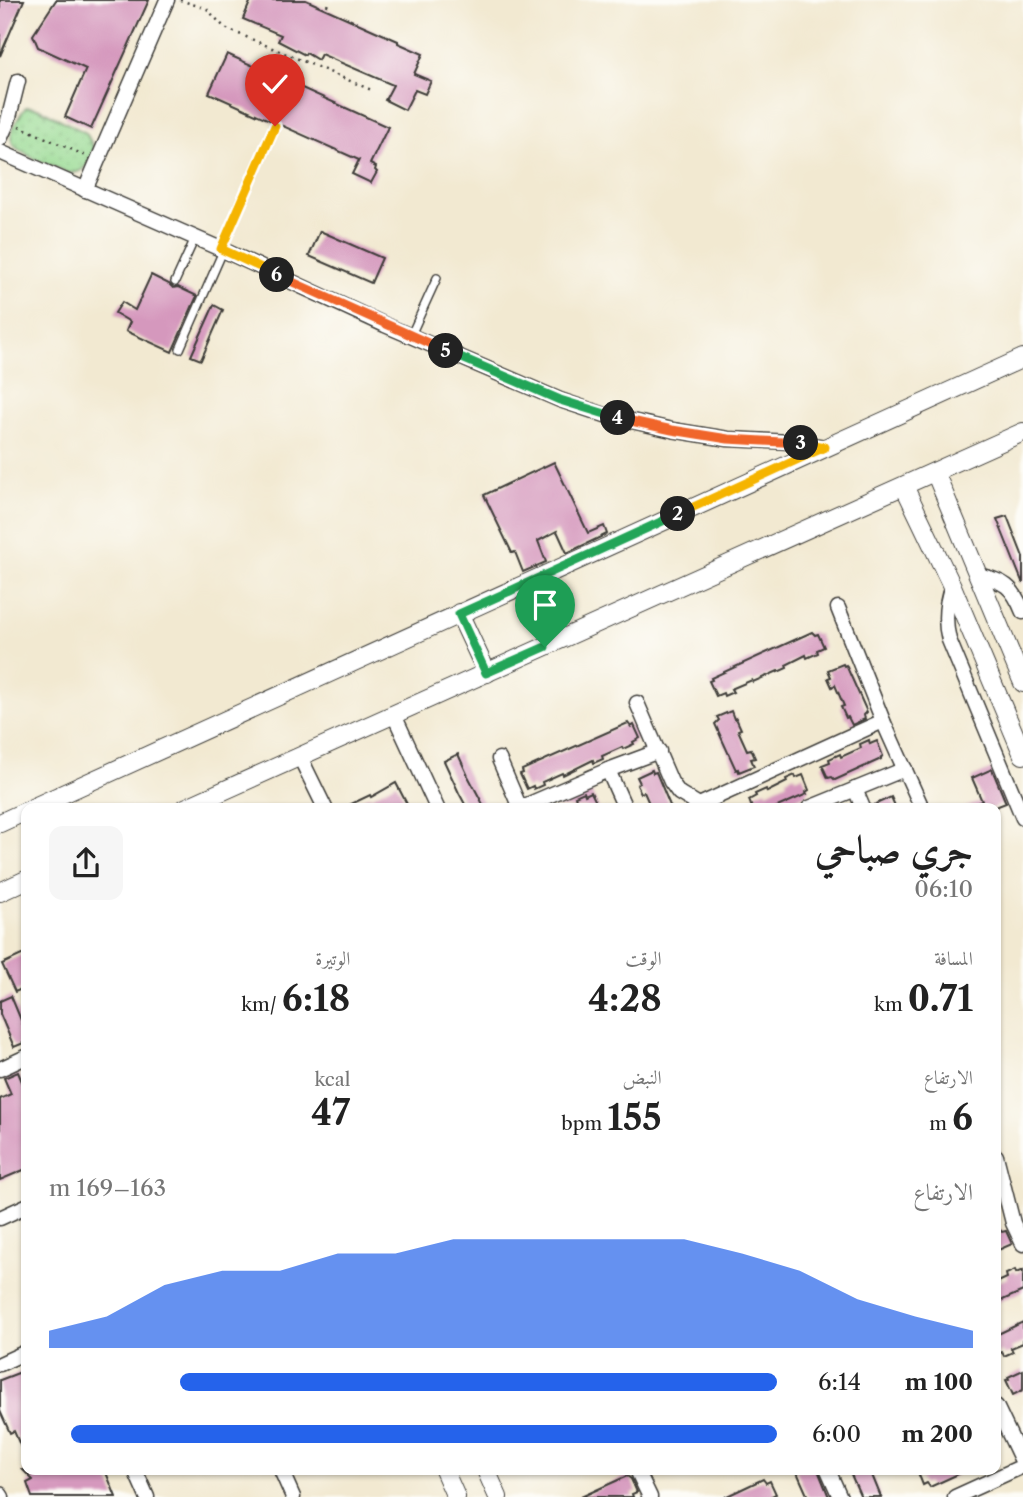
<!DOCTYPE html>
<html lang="ar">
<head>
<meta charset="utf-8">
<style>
  :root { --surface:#fff; --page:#f6f6f6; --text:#222; --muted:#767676; --accent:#2563eb }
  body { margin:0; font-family:"Libre Caslon Text",Amiri,serif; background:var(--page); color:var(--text); direction:rtl; height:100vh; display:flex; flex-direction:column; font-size:26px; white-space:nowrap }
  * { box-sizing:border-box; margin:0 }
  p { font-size:23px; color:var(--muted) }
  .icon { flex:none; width:38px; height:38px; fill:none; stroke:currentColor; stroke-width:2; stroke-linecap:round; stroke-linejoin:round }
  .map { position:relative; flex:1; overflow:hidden; direction:ltr }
  .details { position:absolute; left:21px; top:803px; width:980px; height:672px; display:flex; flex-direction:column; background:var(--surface); border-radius:14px; box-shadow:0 2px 5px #0004; direction:rtl }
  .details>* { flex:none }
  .pin { position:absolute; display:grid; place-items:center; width:60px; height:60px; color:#fff; margin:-72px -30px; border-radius:50% 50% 50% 0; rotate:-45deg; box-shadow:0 0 7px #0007 }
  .pin .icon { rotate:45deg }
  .km { position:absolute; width:35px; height:35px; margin:-18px; border-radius:50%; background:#222; color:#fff; font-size:19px; line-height:35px; text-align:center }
  .round { display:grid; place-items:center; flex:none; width:74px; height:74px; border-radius:14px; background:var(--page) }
  .headline { display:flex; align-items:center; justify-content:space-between; height:119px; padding:0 28px }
  h1 { font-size:38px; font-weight:700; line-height:52px }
  .figures { display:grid; grid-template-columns:repeat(3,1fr); gap:10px; height:119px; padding:7px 28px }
  .figures div { display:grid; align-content:center }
  .figures b { font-size:35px; font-weight:700 }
  .figures small { font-size:19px; font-weight:400 }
  .figures p { font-size:19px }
  .chart { height:196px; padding:14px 28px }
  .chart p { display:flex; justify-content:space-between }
  .chart svg { width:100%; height:126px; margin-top:7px; fill:var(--accent); opacity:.7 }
  ul { padding:0 28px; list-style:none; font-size:23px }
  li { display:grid; grid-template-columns:112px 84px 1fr; align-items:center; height:52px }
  li i { height:18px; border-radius:9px; background:var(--accent) }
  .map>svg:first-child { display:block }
  .grass { fill:url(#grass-dots); stroke:#5a7b57; stroke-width:2 }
  .building { fill:#d598bd }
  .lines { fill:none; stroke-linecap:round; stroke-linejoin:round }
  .service-casing { stroke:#3c3b37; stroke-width:10 }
  .minor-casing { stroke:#3c3b37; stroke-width:17 }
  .tertiary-casing { stroke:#3c3b37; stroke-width:20 }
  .path { stroke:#3c3b37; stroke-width:2.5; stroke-dasharray:2 5; stroke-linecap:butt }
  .service { stroke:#fff; stroke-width:7 }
  .minor { stroke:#fff; stroke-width:14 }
  .tertiary { stroke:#fff; stroke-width:18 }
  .split-1-casing { stroke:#fff; stroke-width:14 }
  .split-2-casing { stroke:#fff; stroke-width:14 }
  .split-3-casing { stroke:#fff; stroke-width:14 }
  .split-4-casing { stroke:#fff; stroke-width:14 }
  .split-5-casing { stroke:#fff; stroke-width:14 }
  .split-6-casing { stroke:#fff; stroke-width:14 }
  .split-7-casing { stroke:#fff; stroke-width:14 }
  .split-1 { stroke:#22a559; stroke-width:9 }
  .split-2 { stroke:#22a559; stroke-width:9 }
  .split-3 { stroke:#f5b400; stroke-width:9 }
  .split-4 { stroke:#f0652b; stroke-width:9 }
  .split-5 { stroke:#22a559; stroke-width:9 }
  .split-6 { stroke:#f0652b; stroke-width:9 }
  .split-7 { stroke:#f5b400; stroke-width:9 }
</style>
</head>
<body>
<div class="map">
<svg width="1023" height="1497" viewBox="0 0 1023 1497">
  <defs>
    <pattern id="grass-dots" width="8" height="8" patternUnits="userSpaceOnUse" patternTransform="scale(1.75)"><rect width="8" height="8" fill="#97da92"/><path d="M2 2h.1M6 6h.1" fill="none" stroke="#82ba7d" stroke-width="1.8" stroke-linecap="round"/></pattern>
  </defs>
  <rect width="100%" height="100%" fill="#fdfcf7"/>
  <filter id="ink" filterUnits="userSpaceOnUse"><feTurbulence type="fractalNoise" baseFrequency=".0143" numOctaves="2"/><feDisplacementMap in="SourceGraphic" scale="14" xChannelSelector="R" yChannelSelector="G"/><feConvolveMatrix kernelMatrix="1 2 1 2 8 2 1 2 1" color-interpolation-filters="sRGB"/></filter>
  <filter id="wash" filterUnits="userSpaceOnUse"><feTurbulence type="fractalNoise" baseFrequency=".00686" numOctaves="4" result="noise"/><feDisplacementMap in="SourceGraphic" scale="28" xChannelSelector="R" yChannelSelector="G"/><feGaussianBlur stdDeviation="1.57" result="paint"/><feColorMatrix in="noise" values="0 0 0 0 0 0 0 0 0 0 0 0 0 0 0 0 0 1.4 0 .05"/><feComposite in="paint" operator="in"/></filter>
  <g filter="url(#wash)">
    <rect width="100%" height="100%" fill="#f2e9d1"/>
    <path class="grass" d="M26 107 38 108 86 133 94 148C91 162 84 174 69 173 57 168 15 153 12 142 8 132 20 115 26 107Z"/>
    <g id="blocks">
      <g class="building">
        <polygon points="0,0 24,0 0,56"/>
        <polygon points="56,0 149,0 91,129 65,117 86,69 38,47 33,35"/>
        <polygon points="251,0 306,0 398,41 398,43 423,54 414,74 431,81 425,94 415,90 405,110 385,100 393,85 321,54 318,60 306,53 305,55 278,41 281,35 243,19"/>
        <polygon points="227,54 388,127 370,164 376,167 375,170 377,172 371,183 352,174 359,160 209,93"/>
        <polygon points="320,231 382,258 371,283 309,256"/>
        <polygon points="151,275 169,284 173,288 178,287 197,296 172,352 126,331 130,322 115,313 122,302 135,310"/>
        <polygon points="214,305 223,310 201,360 191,356"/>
        <polygon points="554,462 588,533 604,526 607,534 567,553 557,531 538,541 546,562 523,572 515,552 512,553 484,495"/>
        <polygon points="1007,516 1023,557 1023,584 997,519"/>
        <polygon points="812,632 815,635 818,634 824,647 817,650 818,653 807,658 806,655 786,665 787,668 778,672 778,671 753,682 752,680 731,689 733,692 724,696 723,693 716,696 709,681 712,680 711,678"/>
        <polygon points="843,664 844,666 846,665 867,712 864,715 865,719 852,725 848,717 846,718 841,707 844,706 835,685 832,687 828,678 831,677 828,670"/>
        <polygon points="731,711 734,719 736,718 741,729 738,730 747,750 751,749 755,758 751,759 754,766 739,772 738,769 736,770 715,724 719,720 717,717"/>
        <polygon points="628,723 631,727 634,725 640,738 633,742 634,744 623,749 622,747 602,756 603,759 594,763 593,760 563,775 562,773 542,782 543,785 534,789 533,786 527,789 520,774 523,773 522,770"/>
        <polygon points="869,740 870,744 877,741 883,756 881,757 881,759 835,780 832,777 828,778 822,765 830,762 829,759 840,754 841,757 861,748 860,744"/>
        <polygon points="458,754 468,776 485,808 467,808 459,793 444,761"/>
        <polygon points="992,769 1006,803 993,808 964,808 982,801 972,778"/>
        <polygon points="652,770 653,773 656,772 671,808 651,808 644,792 641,793 637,785 640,783 637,777"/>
        <polygon points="795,775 796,778 803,775 809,790 806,792 807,794 775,808 752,808 749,800 756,796 755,794 766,789 767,792 787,782 786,779"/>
        <polygon points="396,783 409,808 343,808 370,795 371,797"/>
        <polygon points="584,792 585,795 591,792 599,808 555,808 576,799 575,796"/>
        <polygon points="891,797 896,808 873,808 872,806"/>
        <polygon points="26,953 26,987 15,992 2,964"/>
        <polygon points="11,996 26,1032 26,1042 14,1047 0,1014 0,1001"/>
        <polygon points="18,1072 26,1091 26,1169 0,1180 0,1099 11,1094 4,1078"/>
        <polygon points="996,1226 1002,1232 1006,1231 1012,1244 996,1251"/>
        <polygon points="1015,1270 1016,1273 1023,1270 1023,1291 996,1303 996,1283 1007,1278 1006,1274"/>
        <polygon points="1023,1322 1023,1343 1011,1348 1013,1352 1004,1356 1002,1352 996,1355 996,1335"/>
        <polygon points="26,1370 26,1459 14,1431 10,1433 0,1411 0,1380"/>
        <polygon points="1023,1370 1023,1390 1013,1395 1006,1380 1009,1379 1008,1377"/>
        <polygon points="23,1470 105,1470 116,1497 32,1497 27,1483 33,1480"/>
        <polygon points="796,1470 818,1470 829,1497 808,1497"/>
        <polygon points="849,1470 870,1470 881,1497 861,1497"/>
        <polygon points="917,1470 967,1470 930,1487 927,1483 923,1485"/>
        <polygon points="627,1476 631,1479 637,1492 632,1494 633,1497 581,1497"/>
        <polygon points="763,1479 766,1483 770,1481 776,1494 770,1497 725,1497"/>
      </g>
    </g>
  </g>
  <g filter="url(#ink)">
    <use href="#blocks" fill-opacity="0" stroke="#3c3b37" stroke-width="2"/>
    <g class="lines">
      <g class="service-casing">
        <g id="service">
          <polyline points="175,282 195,238"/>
          <polyline points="411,335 437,278"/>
          <polyline points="180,349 223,251"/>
        </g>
      </g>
      <g class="minor-casing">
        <g id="minor">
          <polyline points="0,139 8,121 18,81"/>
          <polyline points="0,152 223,250 385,325 560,400 605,415 672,430 728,439 791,442 825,447"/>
          <polyline points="85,190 167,0"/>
          <path d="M978 575C1005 582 1012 585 1023 612"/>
          <path d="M952 586C945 605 944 621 949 640L1023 818"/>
          <polyline points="838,608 883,721 922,808"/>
          <polyline points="637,703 671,782 679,793 699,805 700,808"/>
          <polyline points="394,715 437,808"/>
          <polyline points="300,757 325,808"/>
          <polyline points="499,759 520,808"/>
          <polyline points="608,770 625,808"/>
          <polyline points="855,789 863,808"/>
          <polyline points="699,805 883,721"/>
          <polyline points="520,808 608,770 659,751"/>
          <polyline points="809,808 905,769"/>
          <polyline points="0,1069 26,1057"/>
          <polyline points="996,1156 1013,1223 1023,1244"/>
          <polyline points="0,1218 26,1206"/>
          <polyline points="0,1364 26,1352"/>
          <polyline points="996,1406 1023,1463"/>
          <polyline points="135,1470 147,1497"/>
          <polyline points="281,1470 293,1497"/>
          <polyline points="637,1470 650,1497"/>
          <polyline points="828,1470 840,1497"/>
          <polyline points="0,1494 2,1497"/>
          <polyline points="955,1497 1023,1466"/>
        </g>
      </g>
      <g class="tertiary-casing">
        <g id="tertiary">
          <polyline points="935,472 1023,683"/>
          <polyline points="904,486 952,586 1023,755"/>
          <polyline points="459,613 487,673"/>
          <polyline points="32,808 1023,358"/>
          <polyline points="185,808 1023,432"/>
          <polyline points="0,823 26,811"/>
          <polyline points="0,892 26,880"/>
          <polyline points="444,1470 456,1497"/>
          <polyline points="486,1470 498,1497"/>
        </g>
      </g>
      <g class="path">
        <polyline points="180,0 207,9 225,28 374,91"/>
        <polyline points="327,6 329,0"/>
        <polyline points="19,126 86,156"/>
        <polyline points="226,239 275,126"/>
      </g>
      <use href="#service" class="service"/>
      <use href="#minor" class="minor"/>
      <use href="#tertiary" class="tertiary"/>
    </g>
  </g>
  <g class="lines" filter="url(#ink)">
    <g class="split-1-casing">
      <polyline id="split-1" points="510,591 459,614 486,673 545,647"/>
    </g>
    <g class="split-2-casing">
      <polyline id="split-2" points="510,591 678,514"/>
    </g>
    <g class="split-3-casing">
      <polyline id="split-3" points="678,514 825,447 801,443"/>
    </g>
    <g class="split-4-casing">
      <polyline id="split-4" points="618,418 672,430 728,439 801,443"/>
    </g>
    <g class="split-5-casing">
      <polyline id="split-5" points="446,351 560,400 618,418"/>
    </g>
    <g class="split-6-casing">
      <polyline id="split-6" points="277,275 446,351"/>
    </g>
    <g class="split-7-casing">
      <polyline id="split-7" points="275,126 221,249 277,275"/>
    </g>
    <use href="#split-1" class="split-1"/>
    <use href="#split-2" class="split-2"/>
    <use href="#split-3" class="split-3"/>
    <use href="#split-4" class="split-4"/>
    <use href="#split-5" class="split-5"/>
    <use href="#split-6" class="split-6"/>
    <use href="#split-7" class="split-7"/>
  </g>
</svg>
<div class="pin" style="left:545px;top:647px;background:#1e9e55"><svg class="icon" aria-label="arrive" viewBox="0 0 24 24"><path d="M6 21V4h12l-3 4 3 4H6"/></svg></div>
<div class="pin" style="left:275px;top:126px;background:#d93025"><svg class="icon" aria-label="check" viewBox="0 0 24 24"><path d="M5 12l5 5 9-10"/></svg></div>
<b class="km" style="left:678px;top:514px">2</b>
<b class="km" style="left:801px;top:443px">3</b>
<b class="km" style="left:618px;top:418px">4</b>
<b class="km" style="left:446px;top:351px">5</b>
<b class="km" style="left:277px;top:275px">6</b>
<section class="details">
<div class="headline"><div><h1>جري صباحي</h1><p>06:10</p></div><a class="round"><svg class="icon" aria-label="share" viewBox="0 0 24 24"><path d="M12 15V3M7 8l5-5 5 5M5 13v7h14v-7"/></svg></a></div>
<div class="figures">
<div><p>المسافة</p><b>0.71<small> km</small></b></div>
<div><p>الوقت</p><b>4:28</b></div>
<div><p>الوتيرة</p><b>6:18<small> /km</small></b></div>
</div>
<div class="figures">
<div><p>الارتفاع</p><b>6<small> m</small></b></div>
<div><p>النبض</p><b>155<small> bpm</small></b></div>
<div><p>kcal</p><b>47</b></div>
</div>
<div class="chart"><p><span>الارتفاع</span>163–169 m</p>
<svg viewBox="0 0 160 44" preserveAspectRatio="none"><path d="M0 44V38L10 33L20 22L30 17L40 17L50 11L60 11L70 6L80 6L90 6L100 6L110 6L120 11L130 17L140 27L150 33L160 38V44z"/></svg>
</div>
<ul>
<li><b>100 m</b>6:14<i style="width:82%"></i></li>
<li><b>200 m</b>6:00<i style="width:97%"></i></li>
</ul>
</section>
</div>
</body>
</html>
